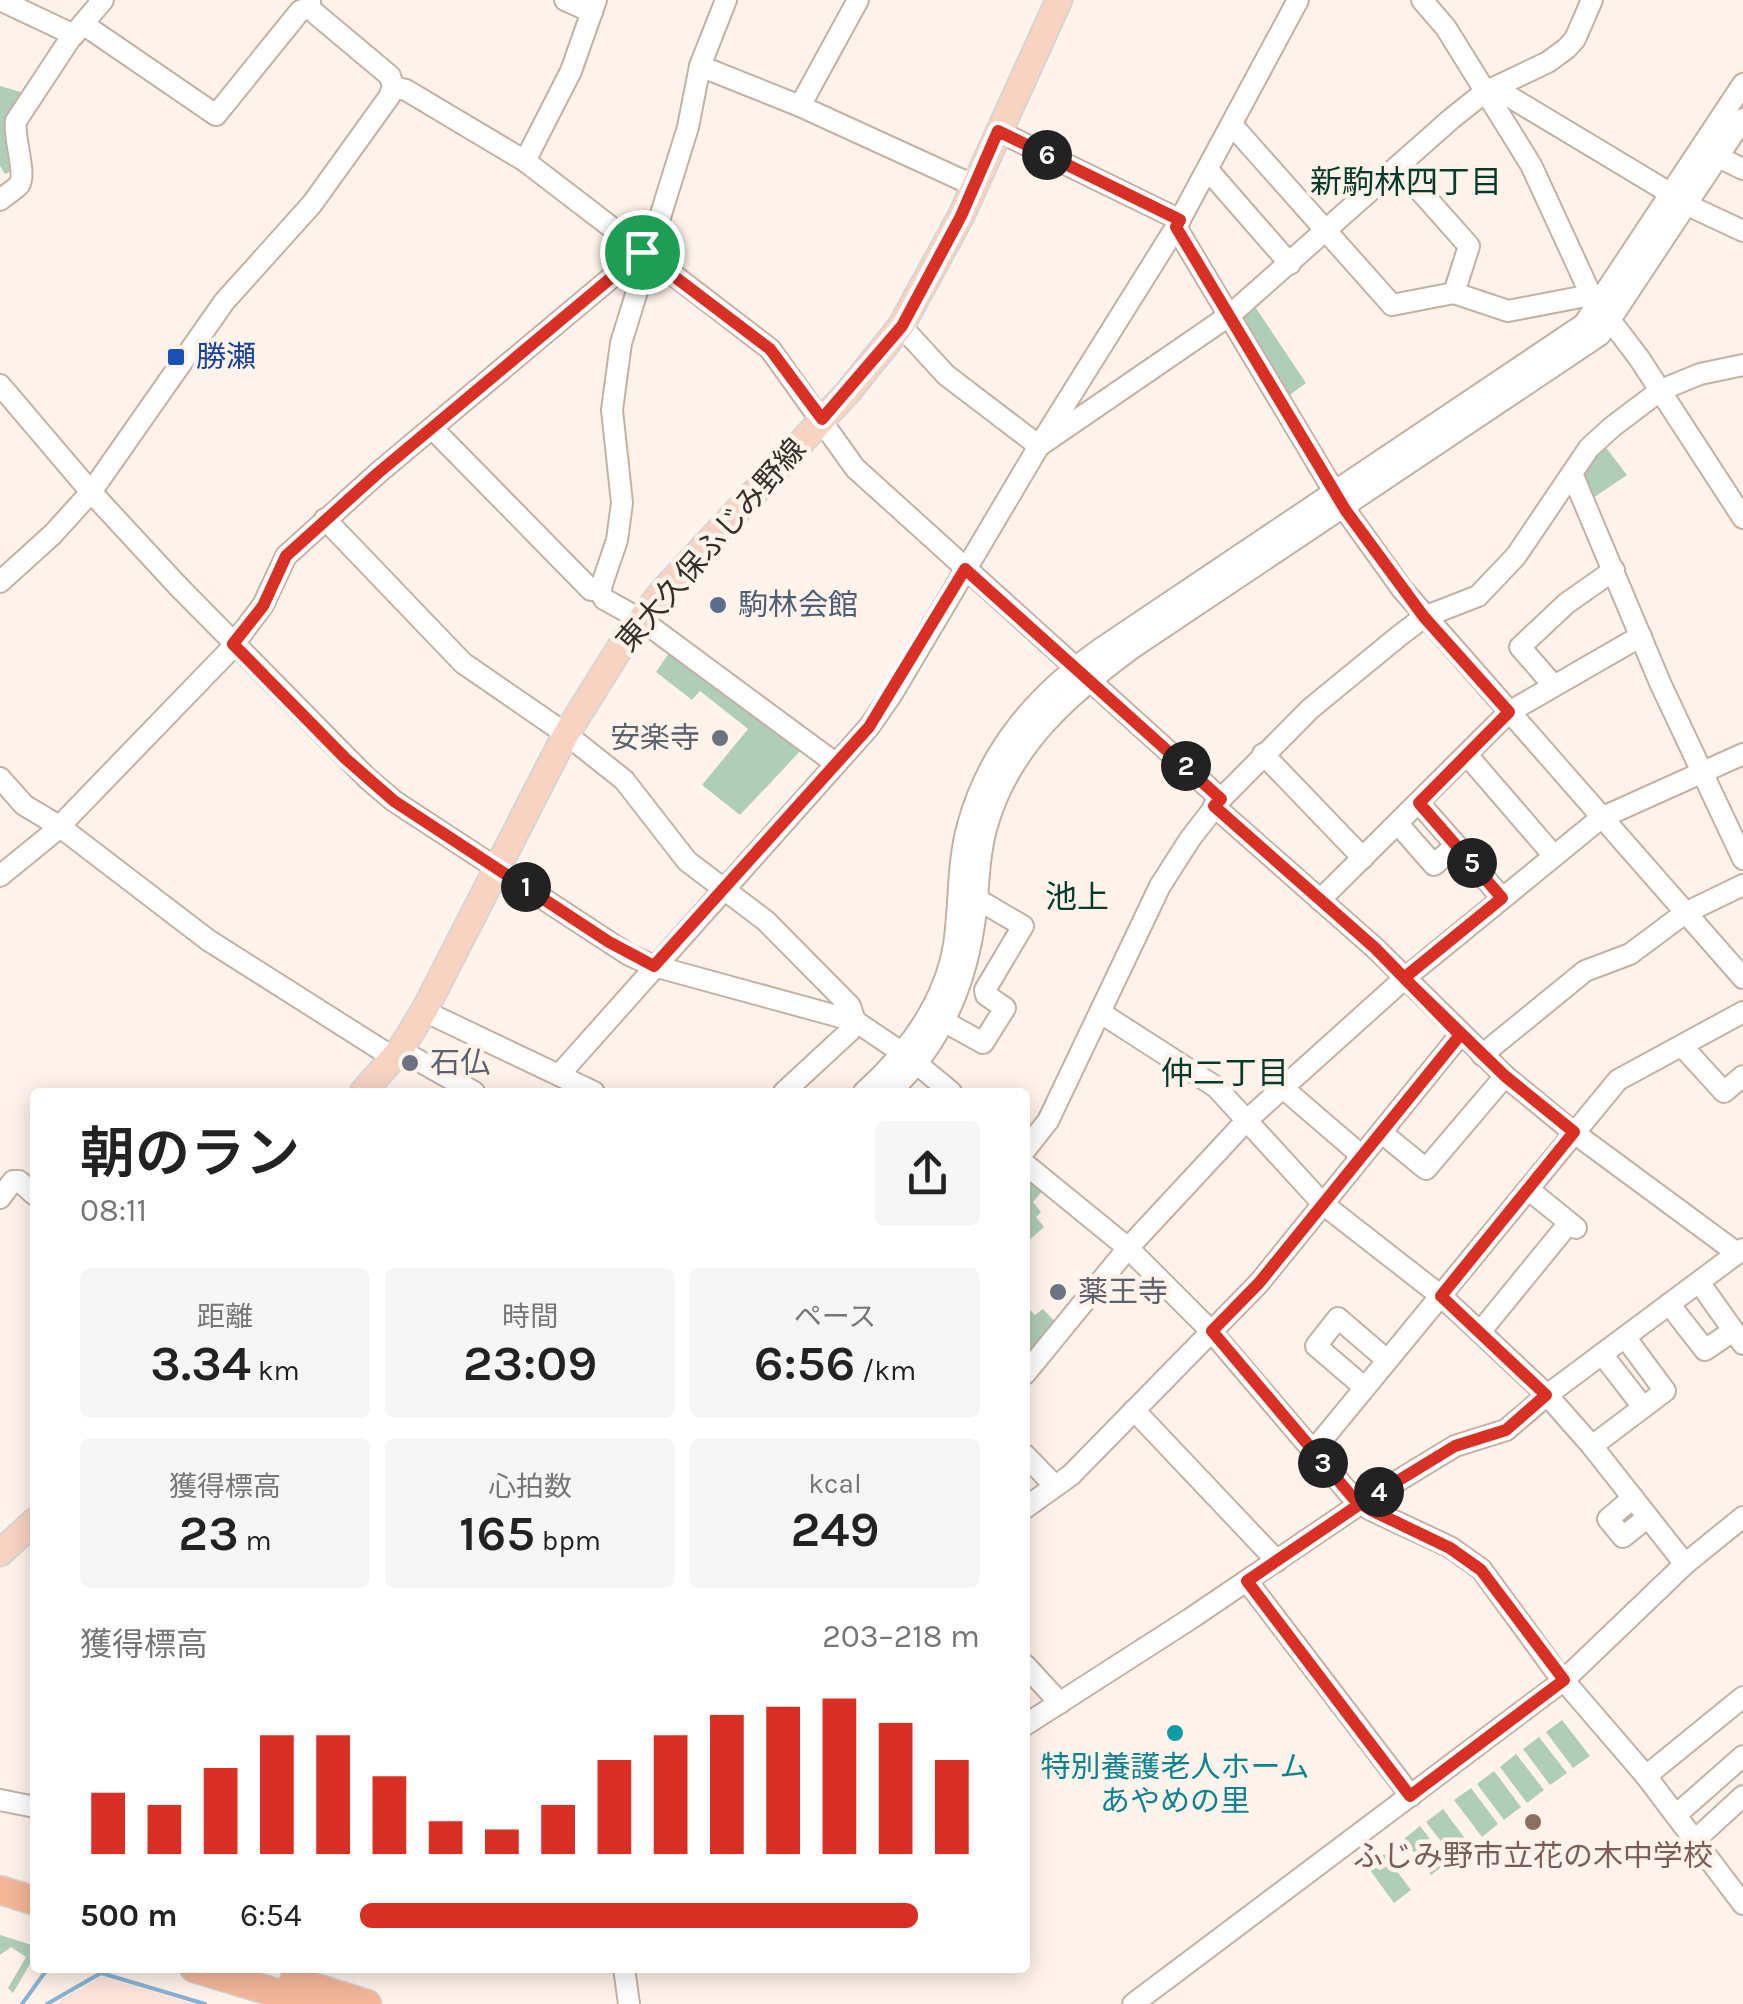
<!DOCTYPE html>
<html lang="ja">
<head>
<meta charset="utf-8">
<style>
  :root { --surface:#fff; --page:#f6f6f6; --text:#222; --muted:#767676; --accent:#d93025 }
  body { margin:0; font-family:Karla,"Noto Sans JP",sans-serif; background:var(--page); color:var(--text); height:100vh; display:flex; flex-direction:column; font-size:38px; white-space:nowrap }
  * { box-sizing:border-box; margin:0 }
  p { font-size:32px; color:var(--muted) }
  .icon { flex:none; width:55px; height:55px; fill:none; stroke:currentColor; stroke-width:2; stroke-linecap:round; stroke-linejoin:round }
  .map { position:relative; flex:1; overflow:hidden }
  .panel { position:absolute; left:30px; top:1088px; width:1000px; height:885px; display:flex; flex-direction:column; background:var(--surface); border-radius:10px; box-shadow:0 5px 25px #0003 }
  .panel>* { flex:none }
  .pin { position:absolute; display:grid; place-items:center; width:85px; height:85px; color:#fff; margin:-42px; border:5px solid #fff; border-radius:50%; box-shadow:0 2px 10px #0007 }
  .km { position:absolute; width:50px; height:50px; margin:-25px; border-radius:50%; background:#222; color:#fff; font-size:28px; line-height:50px; text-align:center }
  .round { display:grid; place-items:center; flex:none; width:105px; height:105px; border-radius:10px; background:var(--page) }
  .summary { display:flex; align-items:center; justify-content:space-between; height:170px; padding:0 50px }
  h1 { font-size:55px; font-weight:600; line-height:75px }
  .figures { display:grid; grid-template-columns:repeat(3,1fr); gap:15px; height:170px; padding:10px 50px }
  .figures div { display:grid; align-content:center; border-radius:10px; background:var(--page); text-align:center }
  .figures b { font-size:50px; font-weight:600 }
  .figures small { font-size:28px; font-weight:400 }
  .figures p { font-size:28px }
  .chart { height:280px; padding:20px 50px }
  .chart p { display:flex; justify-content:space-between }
  .chart svg { width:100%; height:180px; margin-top:10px; stroke:var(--accent); stroke-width:6 }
  ul { padding:0 50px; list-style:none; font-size:32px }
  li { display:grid; grid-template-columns:160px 120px 1fr; align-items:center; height:75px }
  li i { height:25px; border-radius:12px; background:var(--accent) }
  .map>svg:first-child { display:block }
  .industrial { fill:#fee5dc }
  .green { fill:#b0cdb7 }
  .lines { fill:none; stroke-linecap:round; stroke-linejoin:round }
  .stream { stroke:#88b3d5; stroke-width:4 }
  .minor-casing { stroke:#c3b1a4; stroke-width:24 }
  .major-casing { stroke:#d7d5d4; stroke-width:29 }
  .highway-casing { stroke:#d7d5d4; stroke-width:31 }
  .minor { stroke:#fff; stroke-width:20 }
  .major { stroke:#f8d3c2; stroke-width:25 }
  .highway { stroke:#f3b699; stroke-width:28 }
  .route-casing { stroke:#fff; stroke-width:20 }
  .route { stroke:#d93025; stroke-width:12 }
  .transit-dot { fill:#1a4fb4; stroke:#fff3eb; stroke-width:4 }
  .service-dot { fill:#5c6f8a; stroke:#fff3eb; stroke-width:4 }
  .worship-dot { fill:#6b7280; stroke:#fff3eb; stroke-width:4 }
  .culture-dot { fill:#0f9aa8; stroke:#fff3eb; stroke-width:4 }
  .education-dot { fill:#8d6e63; stroke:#fff3eb; stroke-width:4 }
  .labels { text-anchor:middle; stroke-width:9; stroke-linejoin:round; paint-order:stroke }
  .transit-label { font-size:30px; fill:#164399; stroke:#fff3eb; text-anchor:start }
  .street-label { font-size:30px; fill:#352e29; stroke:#fff3eb }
  .service-label { font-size:30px; fill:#4e5e75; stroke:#fff3eb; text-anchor:start }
  .worship-label { font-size:30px; fill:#5b616d; stroke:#fff3eb; text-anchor:start }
  .culture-label { font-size:30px; fill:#0d838f; stroke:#fff3eb }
  .education-label { font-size:30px; fill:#785e54; stroke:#fff3eb }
  .neighbourhood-label { font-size:32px; fill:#063b2b; stroke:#fff3eb }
</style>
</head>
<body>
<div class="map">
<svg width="1743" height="2004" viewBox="0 0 1743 2004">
  <rect width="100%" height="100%" fill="#fff3eb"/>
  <polygon class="industrial" points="102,1976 194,2004 54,2004"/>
  <g class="green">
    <polygon points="0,86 28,94 17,169 5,174 0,166"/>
    <polygon points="1254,305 1306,383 1284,399 1239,319"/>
    <polygon points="1604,445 1627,475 1590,500 1583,475"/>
    <polygon points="673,647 806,745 740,815 702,785 748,729 700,691 692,700 656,672"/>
    <polygon points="1025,1176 1043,1190 1033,1202 1041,1212 1036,1217 1044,1227 1025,1244"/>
    <polygon points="1029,1309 1035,1315 1043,1309 1059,1326 1025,1367 1025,1312"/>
    <polygon points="1562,1720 1590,1756 1573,1768 1546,1732"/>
    <polygon points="1539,1737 1567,1773 1550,1785 1523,1749"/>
    <polygon points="1516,1754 1544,1790 1527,1803 1500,1767"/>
    <polygon points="1494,1771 1521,1807 1504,1820 1477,1784"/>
    <polygon points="1471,1788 1498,1824 1482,1837 1454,1800"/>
    <polygon points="1443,1809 1470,1845 1454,1858 1426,1822"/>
    <polygon points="1420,1826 1448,1862 1431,1875 1404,1839"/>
    <polygon points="1384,1854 1411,1890 1394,1903 1367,1866"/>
    <polygon points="0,1935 32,1945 34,1957 13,1993 8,1988 26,1957 11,1947 0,1955"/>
  </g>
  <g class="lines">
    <g class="stream">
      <polyline points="22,2004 48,1968"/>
      <polyline points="47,2004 101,1973 205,2004"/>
    </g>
    <g class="minor-casing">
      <g id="minor">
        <polyline points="0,0 74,35"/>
        <polyline points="565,0 592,12"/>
        <polyline points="858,0 800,106 975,186"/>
        <polyline points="1422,0 1446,28 1531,165 1591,295 1639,358 1743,518"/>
        <polyline points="83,24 216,115 300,11 310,8"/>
        <polyline points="700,66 800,106"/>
        <polyline points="393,87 406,90 525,161 770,349 855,468 1221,799"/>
        <polyline points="1495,88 1698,210 1743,231"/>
        <polyline points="1232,125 1392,305 1454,293 1508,311 1591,295"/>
        <polyline points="998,131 1180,220"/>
        <polyline points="1718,157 1743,169"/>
        <polyline points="525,161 571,71 596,0"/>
        <polyline points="1398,166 1469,246 1454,293"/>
        <polyline points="1208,170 1290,264"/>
        <path d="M0 200C6 195 14 190 19 185 27 174 13 138 16 121L70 39 103 0"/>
        <polyline points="1176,227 1344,508 1402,589 1743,978"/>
        <polyline points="901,326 946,375 1039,446 1230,315 1451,119 1485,92 1548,62 1567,48 1575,39 1592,0"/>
        <polyline points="0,385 91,492 177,585 368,779 394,801 629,955 654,966 855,1021 910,1058 951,1092"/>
        <polyline points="432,428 591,590 600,590 604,599 640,619 835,763"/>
        <polyline points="1573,476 1661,685 1743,859"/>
        <polyline points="325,519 463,663 566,734 624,780 687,861 766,921 850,1006 855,1021 850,1031 784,1092"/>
        <polyline points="0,582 53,534 91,492 224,302 312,204 389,97 393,87 390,76 316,14 310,8 310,0"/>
        <polyline points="600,590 617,540 622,503 612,410 621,343 688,127 700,66 726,0"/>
        <polyline points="1554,686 1520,647 1567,603 1614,570"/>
        <polyline points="1263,754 1363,858"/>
        <polyline points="1467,755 1554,856"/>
        <polyline points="0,778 24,805 59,826 208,940 394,1058"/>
        <polyline points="1419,803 1456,845"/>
        <polyline points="1214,806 1375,948 1505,1076 1573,1132 1737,1253"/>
        <polyline points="1398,824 1434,865 1456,845 1502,898"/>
        <polyline points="0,876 54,832 228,652 263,605 286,556 378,473 642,252"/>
        <polyline points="1320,900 1509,712 1641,636"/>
        <polyline points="424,1011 594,1092"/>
        <polyline points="1101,1013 1216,1087 1323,1204 1441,1296 1480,1332 1547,1395 1592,1446 1685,1564"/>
        <polyline points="945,1022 983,1043 1005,1008 986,995 985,990 1023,926 977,899"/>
        <polyline points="1682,1046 1724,1092 1743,1076"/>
        <polyline points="400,1050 474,1092"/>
        <polyline points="1482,1055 1585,971 1630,954 1685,913 1743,885"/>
        <polyline points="559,1075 869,727 892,694 1039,446 1176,227 1298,0"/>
        <polyline points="1283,1088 1362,1156"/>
        <path d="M864 1092C907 1053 944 1004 954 945 960 905 957 864 968 825 989 748 1039 692 1103 647L1584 324 1743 84"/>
        <path d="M890 1092C943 1043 968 981 976 910 979 879 979 849 989 819 1013 743 1071 693 1134 647L1600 335 1743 119"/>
        <polyline points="1382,1133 1426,1169 1505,1076"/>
        <polyline points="1025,1150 1048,1121 1160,886 1190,839 1221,799 1310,709 1399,636 1424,617 1478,596 1516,556 1589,448 1612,427 1661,390 1700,374 1743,365"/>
        <polyline points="1025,1164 1128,1248 1211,1331 1354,1499 1371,1510 1450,1547 1481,1569 1554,1669 1646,1776 1743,1904"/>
        <polyline points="1528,1189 1576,1228"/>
        <polyline points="0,1198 13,1181 19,1181 35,1195"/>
        <polyline points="1699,1282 1743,1344"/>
        <polyline points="1669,1304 1705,1350 1733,1331"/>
        <polyline points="1480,1332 1569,1223"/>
        <polyline points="1602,1354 1643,1407"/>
        <polyline points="1025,1374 1128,1248 1246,1121 1405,978 1601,818 1743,754"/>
        <polyline points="1364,1387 1316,1346 1338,1318 1387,1360"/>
        <polyline points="1134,1410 1277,1561"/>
        <polyline points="1592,1446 1665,1391 1625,1337"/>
        <polyline points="1313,1451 1618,1080 1743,1012"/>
        <polyline points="1025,1455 1055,1486"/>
        <polyline points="1633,1498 1608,1519 1623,1537 1648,1517"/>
        <polyline points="1025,1508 1071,1475 1259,1283 1460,1035"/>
        <polyline points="1247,1581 1411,1796"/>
        <polyline points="1025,1665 1060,1703"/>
        <polyline points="1025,1725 1190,1619 1360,1504 1455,1446 1506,1430 1547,1395 1743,1249"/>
        <polyline points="1646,1776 1743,1697"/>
        <polyline points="0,1800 35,1807"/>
        <polyline points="1676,1815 1743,1756"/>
        <polyline points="1695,1840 1743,1796"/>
        <polyline points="624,1968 629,2004"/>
        <polyline points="1133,2004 1564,1680 1685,1564 1743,1517"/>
      </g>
    </g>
    <g class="major-casing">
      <g id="major">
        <polyline points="363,1092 400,1050 424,1011 566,734 625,640 662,592 848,392 901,326 961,216 1059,0"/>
        <polyline points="0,1553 35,1521"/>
      </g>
    </g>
    <g class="highway-casing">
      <g id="highway">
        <polyline points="0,1890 35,1901"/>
        <polyline points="194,1968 313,2004"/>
        <polyline points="294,1981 367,2004"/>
      </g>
    </g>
    <use href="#minor" class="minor"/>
    <use href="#major" class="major"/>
    <use href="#highway" class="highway"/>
  </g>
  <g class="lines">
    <g class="route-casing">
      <polyline id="route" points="642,252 378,473 286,556 263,606 233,644 346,759 394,801 609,942 654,966 869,727 965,569 1221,799 1214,806 1375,948 1460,1035 1259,1283 1212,1331 1354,1499 1371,1510 1450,1548 1481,1570 1564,1680 1410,1796 1247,1581 1360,1504 1455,1446 1506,1430 1546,1395 1441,1296 1574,1132 1505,1076 1404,978 1502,898 1419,803 1509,712 1424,617 1346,511 1176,227 1180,220 998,131 961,216 902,326 822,419 770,349 642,252"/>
    </g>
    <use href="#route" class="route"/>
  </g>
  <rect class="transit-dot" x="166" y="347" width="20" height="20" rx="5"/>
  <circle class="service-dot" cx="718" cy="605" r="10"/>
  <g class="worship-dot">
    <circle cx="720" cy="738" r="10"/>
    <circle cx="410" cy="1063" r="10"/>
    <circle cx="1058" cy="1292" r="10"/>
  </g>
  <circle class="culture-dot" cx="1175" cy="1733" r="10"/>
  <circle class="education-dot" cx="1533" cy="1822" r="10"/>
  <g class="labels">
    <g class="transit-label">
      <text x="196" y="367">勝瀬</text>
    </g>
    <g class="street-label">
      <text transform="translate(711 545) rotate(-49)" y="10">東大久保ふじみ野線</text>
    </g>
    <g class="service-label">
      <text x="738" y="615">駒林会館</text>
    </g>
    <g class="worship-label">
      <text x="700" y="748" text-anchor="end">安楽寺</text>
      <text x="430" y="1073">石仏</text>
      <text x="1078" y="1302">薬王寺</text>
    </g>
    <g class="culture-label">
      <text x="1175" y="1777">特別養護老人ホーム<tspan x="1175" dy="34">あやめの里</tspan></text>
    </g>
    <g class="education-label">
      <text x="1533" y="1866">ふじみ野市立花の木中学校</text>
    </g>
    <g class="neighbourhood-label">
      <text x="1406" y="193">新駒林四丁目</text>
      <text x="1077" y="908">池上</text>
      <text x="1225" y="1084">仲二丁目</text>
    </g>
  </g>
</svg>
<div class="pin" style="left:642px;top:252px;background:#1e9e55"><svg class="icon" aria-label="arrive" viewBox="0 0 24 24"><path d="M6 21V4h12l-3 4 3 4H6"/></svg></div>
<b class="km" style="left:526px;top:887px">1</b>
<b class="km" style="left:1186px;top:766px">2</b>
<b class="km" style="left:1323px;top:1463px">3</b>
<b class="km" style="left:1379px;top:1492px">4</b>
<b class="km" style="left:1472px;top:863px">5</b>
<b class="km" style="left:1047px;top:155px">6</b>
<section class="panel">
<div class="summary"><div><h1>朝のラン</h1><p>08:11</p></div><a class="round"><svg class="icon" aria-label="share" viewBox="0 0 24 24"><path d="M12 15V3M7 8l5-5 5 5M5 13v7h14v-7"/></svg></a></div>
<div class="figures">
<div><p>距離</p><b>3.34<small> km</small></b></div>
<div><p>時間</p><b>23:09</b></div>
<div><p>ペース</p><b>6:56<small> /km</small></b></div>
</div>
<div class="figures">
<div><p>獲得標高</p><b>23<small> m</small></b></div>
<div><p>心拍数</p><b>165<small> bpm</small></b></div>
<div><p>kcal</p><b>249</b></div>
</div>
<div class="chart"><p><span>獲得標高</span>203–218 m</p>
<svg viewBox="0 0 160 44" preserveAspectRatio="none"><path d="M5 44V29M15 44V32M25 44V23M35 44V15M45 44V15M55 44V25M65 44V36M75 44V38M85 44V32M95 44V21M105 44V15M115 44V10M125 44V8M135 44V6M145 44V12M155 44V21"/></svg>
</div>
<ul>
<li><b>500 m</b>6:54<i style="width:90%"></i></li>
</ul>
</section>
</div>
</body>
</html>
